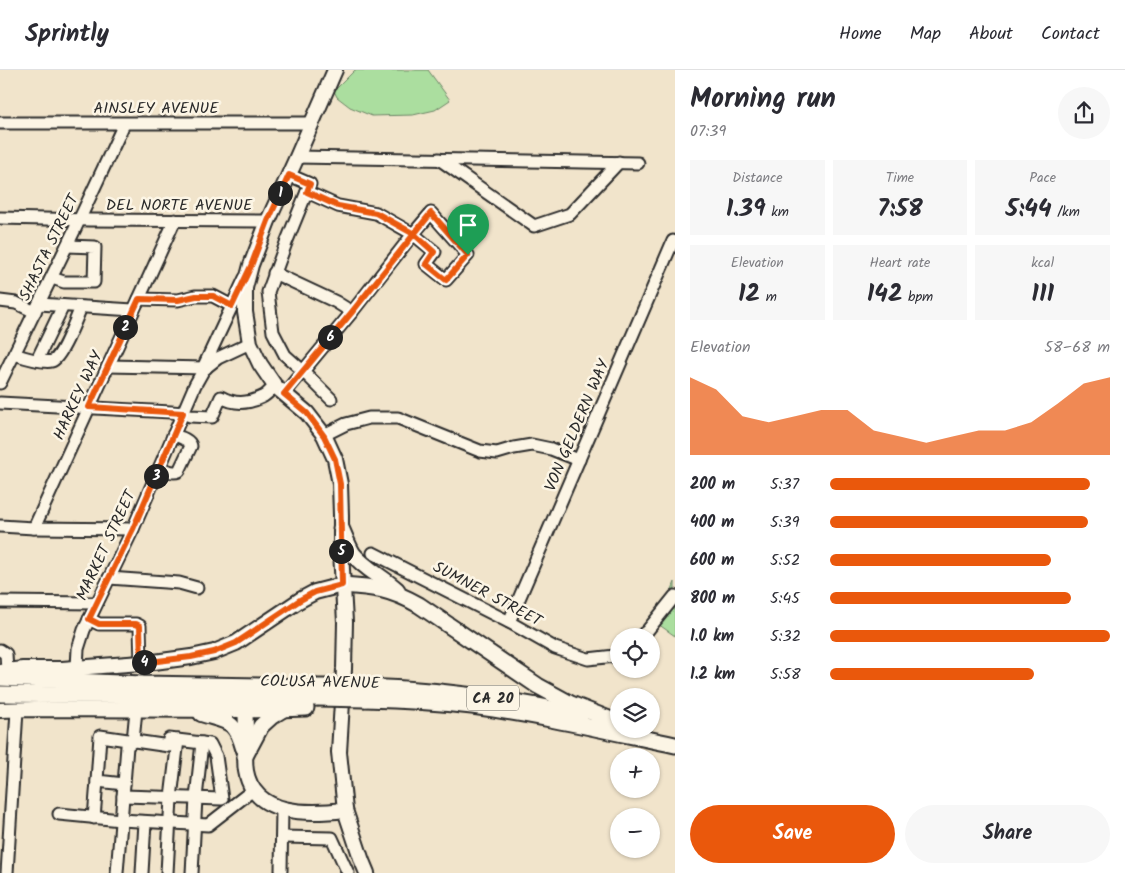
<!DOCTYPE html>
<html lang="en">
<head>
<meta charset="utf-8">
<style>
  :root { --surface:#fff; --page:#f7f7f7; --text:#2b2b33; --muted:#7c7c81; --line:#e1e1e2; --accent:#ea580c }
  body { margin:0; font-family:Kalam,sans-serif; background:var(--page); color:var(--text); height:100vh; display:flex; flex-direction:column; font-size:19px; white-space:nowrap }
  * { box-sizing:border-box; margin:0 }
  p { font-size:16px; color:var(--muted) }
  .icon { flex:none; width:28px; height:28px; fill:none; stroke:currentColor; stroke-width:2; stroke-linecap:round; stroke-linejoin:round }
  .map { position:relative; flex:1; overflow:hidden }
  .sheet { display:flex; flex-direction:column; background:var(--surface); width:450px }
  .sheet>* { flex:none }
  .fabs { position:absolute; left:610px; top:558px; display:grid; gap:10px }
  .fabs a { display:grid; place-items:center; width:50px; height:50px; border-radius:50%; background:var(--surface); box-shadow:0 1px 4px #0004; font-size:25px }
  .pin { position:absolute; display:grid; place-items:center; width:42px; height:42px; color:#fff; margin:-51px -21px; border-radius:50% 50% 50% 0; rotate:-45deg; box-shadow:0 0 5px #0007 }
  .pin .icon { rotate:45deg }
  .km { position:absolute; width:25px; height:25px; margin:-12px; border-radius:50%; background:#222; color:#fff; font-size:14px; line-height:25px; text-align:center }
  .round { display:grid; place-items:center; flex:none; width:52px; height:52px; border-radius:26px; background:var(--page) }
  .headline { display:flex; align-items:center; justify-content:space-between; height:85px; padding:0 15px }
  h1 { font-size:28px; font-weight:700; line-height:38px }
  .stats { display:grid; grid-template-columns:repeat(3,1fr); gap:8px; height:85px; padding:5px 15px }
  .stats div { display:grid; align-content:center; border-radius:0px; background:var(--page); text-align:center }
  .stats b { font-size:25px; font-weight:700 }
  .stats small { font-size:14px; font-weight:400 }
  .stats p { font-size:14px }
  .chart { height:140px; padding:10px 15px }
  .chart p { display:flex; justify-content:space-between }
  .chart svg { width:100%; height:90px; margin-top:5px; fill:var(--accent); opacity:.7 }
  .cta { display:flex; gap:10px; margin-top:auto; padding:10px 15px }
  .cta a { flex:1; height:58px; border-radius:30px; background:var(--accent); color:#fff; font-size:20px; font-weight:700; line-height:58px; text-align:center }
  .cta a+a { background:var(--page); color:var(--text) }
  ul { padding:0 15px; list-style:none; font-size:16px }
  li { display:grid; grid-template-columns:80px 60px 1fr; align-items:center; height:38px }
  li i { height:12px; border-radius:6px; background:var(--accent) }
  header { display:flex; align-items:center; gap:30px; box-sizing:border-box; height:70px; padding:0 25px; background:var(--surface); border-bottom:1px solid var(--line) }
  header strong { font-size:24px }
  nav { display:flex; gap:28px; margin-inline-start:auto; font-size:18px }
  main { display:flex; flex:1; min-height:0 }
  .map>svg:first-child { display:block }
  .green { fill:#abde9f; stroke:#6b8465 }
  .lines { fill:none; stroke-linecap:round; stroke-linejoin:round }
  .minor-casing { stroke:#2b2b2b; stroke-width:15 }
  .major-casing { stroke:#2b2b2b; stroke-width:18 }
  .highway-casing { stroke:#2b2b2b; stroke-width:19 }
  .minor { stroke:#fcf5e5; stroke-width:11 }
  .major { stroke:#fcf5e5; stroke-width:14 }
  .highway { stroke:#fcf5e5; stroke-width:15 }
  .highway-bridge-casing { stroke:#2b2b2b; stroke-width:19; stroke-linecap:butt }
  .highway-bridge { stroke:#fcf5e5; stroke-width:15 }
  .route-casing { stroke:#fff; stroke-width:10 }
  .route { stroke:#ea580c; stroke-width:6 }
  .labels { text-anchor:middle; stroke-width:5; stroke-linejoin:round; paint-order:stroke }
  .shield { fill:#fcf5e5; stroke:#6a6863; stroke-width:1 }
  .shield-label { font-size:15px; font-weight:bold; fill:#2b2b2b }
  .street-label { font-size:16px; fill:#2b2b2b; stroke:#fcf5e5 }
</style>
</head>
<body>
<header>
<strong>Sprintly</strong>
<nav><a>Home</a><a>Map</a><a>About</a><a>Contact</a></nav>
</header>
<main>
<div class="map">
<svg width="675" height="803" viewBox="0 0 675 803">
  <rect width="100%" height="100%" fill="#f1e4cb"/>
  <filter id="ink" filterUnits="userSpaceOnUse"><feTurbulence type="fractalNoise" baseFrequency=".02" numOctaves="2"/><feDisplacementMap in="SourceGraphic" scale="10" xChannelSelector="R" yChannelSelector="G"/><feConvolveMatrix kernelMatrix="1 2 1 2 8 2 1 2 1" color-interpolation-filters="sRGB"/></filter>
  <g filter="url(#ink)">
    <g class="green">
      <polygon points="355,0 428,0 450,30 435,40 413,45 372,46 350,37 337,27 334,21"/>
      <polygon points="675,512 675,566 658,554"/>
    </g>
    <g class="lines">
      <g class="minor-casing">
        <g id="minor">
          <polyline points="0,53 312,53"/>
          <polyline points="297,87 638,93"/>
          <polyline points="439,89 534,156 570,144 619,92"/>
          <polyline points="289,105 310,114 286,173 268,222 273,262 285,285 303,301 331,329"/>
          <polygon points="431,143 468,185 446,210 426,194 435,182 413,164"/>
          <polyline points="0,148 90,150 268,151"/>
          <polyline points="274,203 336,232 352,242"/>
          <polyline points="52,208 64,212 94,212 95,177 67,176"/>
          <polyline points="139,229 178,230 195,226 213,226 232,236"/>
          <polyline points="0,231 16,233 35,242"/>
          <polyline points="39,234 133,240"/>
          <path d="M14 284C23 287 43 293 52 291 61 289 77 247 81 237"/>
          <polyline points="37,290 63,236"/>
          <polyline points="108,296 206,298"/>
          <polyline points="203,298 245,208"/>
          <polyline points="0,313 75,159 124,54"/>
          <polyline points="284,324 352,242 413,164 376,143 338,136 307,122"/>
          <path d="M0 333 171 342 183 343 190 346 212 347 221 327C235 335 248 334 262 327 267 325 271 319 275 316"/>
          <polyline points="324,365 346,354 369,348 398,348 480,381 497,383 514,378 532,375 551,379 579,390"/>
          <path d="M160 397C166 400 172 404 179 401L191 376C189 369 179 367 173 365"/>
          <polyline points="0,456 34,458 133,459"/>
          <polyline points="34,458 175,150"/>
          <polyline points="373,483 509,552 555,578 588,589 615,586 619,583"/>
          <polyline points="109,508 179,513 197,518"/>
          <polyline points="0,532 96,533"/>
          <polyline points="89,549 99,554 136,554 140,556 141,593"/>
          <polyline points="509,552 673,171"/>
          <polyline points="640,566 647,561 675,526"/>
          <polyline points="0,580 6,584 7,601"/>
          <polyline points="77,597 78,579 84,560 133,459 195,315 204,299 218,288 250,273"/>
          <polyline points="123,726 222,729 216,686 210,674 169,669 169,676 100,666 97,711 124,714"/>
          <polyline points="59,744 121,750 208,755 253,720"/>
          <polyline points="94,748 97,711"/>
          <polyline points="282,767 332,768 348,803"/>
          <polyline points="281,801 282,739"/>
          <polyline points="7,803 17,640"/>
          <polyline points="117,803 127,676 133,671 136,640"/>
          <polyline points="142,803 145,752"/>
          <polyline points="167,803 171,728 178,670"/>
          <polyline points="192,803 196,728 202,673"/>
        </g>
      </g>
      <g class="major-casing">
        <g id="major">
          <polyline points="335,0 297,87 268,151 251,195 245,218 245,242 250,273 260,294 275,316 307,343 324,365 335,389 340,414 341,445 341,482 345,552 344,599 339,682 345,740 362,791 367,803"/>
          <polyline points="0,602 23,599 62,599 154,592 191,587 214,582 236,573 300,530 315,522 342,515"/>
          <path d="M0 640 34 639 245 640C246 649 246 658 246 667 246 679 244 690 246 701 254 747 310 744 345 740"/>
          <path d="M201 644C227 652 235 649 243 678"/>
        </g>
      </g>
      <g class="highway-casing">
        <g id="highway">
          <path d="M341 458C345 467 348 476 353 484 365 499 383 507 397 520"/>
          <path d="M342 515C374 517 391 519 419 535L538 616 571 634 619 653"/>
          <polyline points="0,608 143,614 316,617"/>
          <path d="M365 617C438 619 509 629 581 645"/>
          <polyline points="0,624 317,628"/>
          <path d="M365 629C401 630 437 632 472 636 540 645 608 661 675 675"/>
          <polyline points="245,640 306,638"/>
          <polyline points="245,686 261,656 272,646 285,638"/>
        </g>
      </g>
      <use href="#minor" class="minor"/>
      <use href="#major" class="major"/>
      <use href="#highway" class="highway"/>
      <g class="highway-bridge-casing">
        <g id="highway-bridge">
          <polyline points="316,617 365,617"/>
          <polyline points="317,628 365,629"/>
        </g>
      </g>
      <use href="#highway-bridge" class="highway-bridge"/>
    </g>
  </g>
  <g class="lines" filter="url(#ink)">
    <g class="route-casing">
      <polyline id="route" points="468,185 431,143 414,164 376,143 338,136 307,122 310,114 289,105 268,151 251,196 232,236 213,226 196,226 178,230 139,229 89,337 183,343 133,459 89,549 99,554 136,554 140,556 141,593 191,587 214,582 236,573 300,530 315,522 342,515 340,414 335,389 324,366 307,343 284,324 352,242 414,164 434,182 426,194 446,210 468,185"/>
    </g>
    <use href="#route" class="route"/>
  </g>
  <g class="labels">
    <rect class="shield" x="467" y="615.5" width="52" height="25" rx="4"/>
    <g class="shield-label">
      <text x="493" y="633">CA 20</text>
    </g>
    <g class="street-label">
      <text x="156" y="43">AINSLEY AVENUE</text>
      <text x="179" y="140">DEL NORTE AVENUE</text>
      <text transform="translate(48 177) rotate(-64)" y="6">SHASTA STREET</text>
      <text transform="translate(77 325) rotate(-65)" y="6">HARKEY WAY</text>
      <text transform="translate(576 355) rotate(-67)" y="6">VON GELDERN WAY</text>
      <text transform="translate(105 475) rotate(-65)" y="6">MARKET STREET</text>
      <text transform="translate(488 523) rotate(28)" y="6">SUMNER STREET</text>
      <text transform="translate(320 611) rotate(1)" y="6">COLUSA AVENUE</text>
    </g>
  </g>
</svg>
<div class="fabs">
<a><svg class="icon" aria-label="locate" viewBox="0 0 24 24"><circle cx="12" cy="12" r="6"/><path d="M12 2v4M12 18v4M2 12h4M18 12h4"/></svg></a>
<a><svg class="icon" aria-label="layers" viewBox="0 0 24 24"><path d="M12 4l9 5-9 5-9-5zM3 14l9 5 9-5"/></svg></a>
<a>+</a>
<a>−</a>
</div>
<div class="pin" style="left:468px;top:185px;background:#1e9e55"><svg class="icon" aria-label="arrive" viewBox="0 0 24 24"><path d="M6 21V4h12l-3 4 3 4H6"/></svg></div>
<b class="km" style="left:280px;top:123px">1</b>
<b class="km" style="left:125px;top:257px">2</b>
<b class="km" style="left:156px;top:406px">3</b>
<b class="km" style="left:144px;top:592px">4</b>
<b class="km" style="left:341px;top:481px">5</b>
<b class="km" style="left:330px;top:267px">6</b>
</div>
<section class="sheet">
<div class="headline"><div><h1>Morning run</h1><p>07:39</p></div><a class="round"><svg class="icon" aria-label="share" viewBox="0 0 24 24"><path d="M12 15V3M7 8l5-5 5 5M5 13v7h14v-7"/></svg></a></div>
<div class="stats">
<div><p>Distance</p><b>1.39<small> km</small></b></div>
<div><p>Time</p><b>7:58</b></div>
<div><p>Pace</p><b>5:44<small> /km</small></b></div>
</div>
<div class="stats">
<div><p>Elevation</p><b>12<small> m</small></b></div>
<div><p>Heart rate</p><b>142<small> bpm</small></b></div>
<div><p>kcal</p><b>111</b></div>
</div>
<div class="chart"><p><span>Elevation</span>58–68 m</p>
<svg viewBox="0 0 160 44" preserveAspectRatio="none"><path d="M0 44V6L10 12L20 25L30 28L40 25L50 22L60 22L70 32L80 35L90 38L100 35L110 32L120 32L130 28L140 19L150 9L160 6V44z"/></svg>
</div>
<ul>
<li><b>200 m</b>5:37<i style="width:93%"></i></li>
<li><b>400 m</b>5:39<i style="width:92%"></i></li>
<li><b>600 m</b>5:52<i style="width:79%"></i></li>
<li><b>800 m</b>5:45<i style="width:86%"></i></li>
<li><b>1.0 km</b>5:32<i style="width:100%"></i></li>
<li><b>1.2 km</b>5:58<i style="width:73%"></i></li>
</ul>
<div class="cta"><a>Save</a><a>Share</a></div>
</section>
</main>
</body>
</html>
